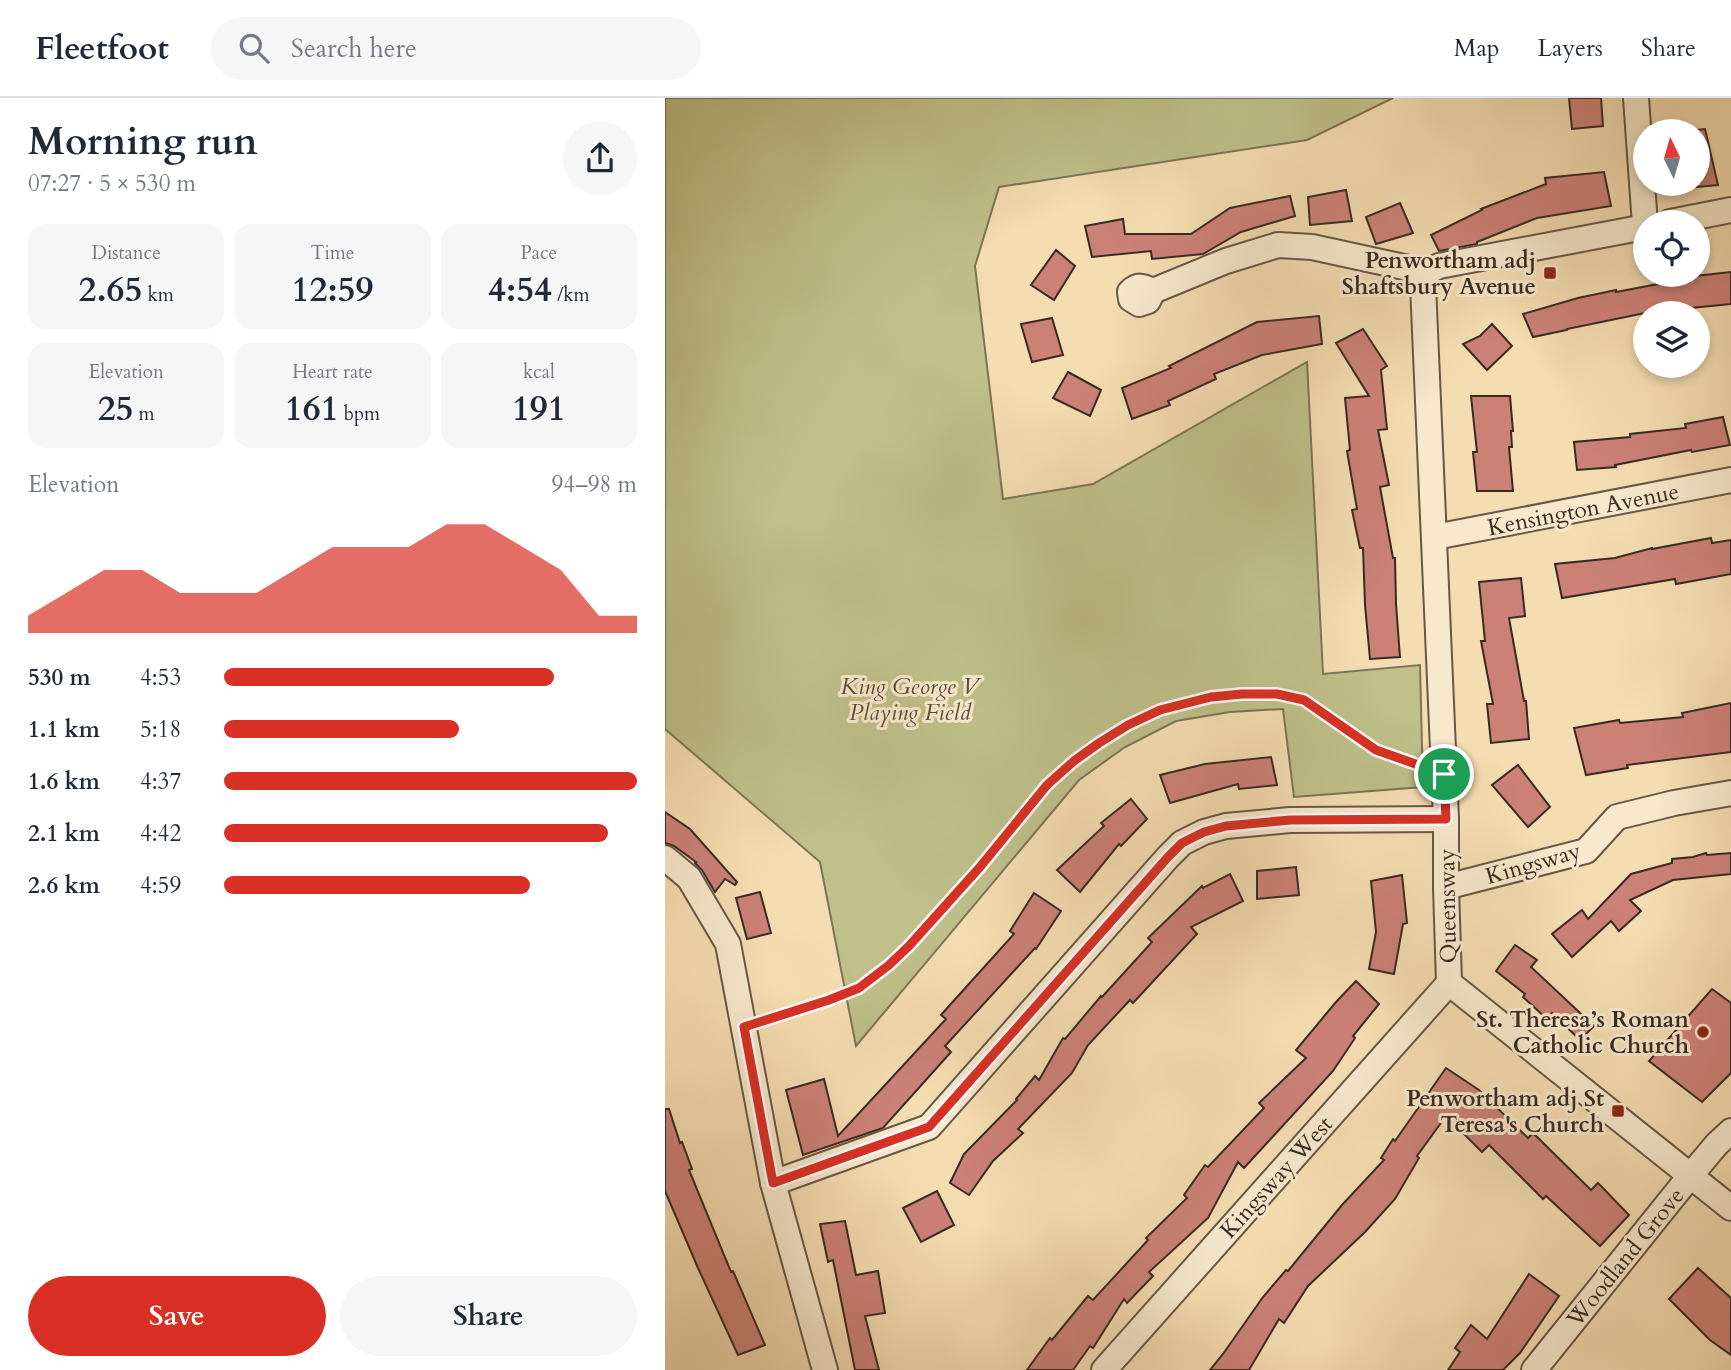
<!DOCTYPE html>
<html lang="en">
<head>
<meta charset="utf-8">
<style>
  :root { --surface:#fff; --page:#f6f6f7; --text:#1f2937; --muted:#747a83; --line:#e0e1e3; --accent:#d93025 }
  body { margin:0; font-family:Cardo,serif; background:var(--page); color:var(--text); height:100vh; display:flex; flex-direction:column; font-size:26px; white-space:nowrap }
  * { box-sizing:border-box; margin:0 }
  p { font-size:23px; color:var(--muted) }
  .icon { flex:none; width:38px; height:38px; fill:none; stroke:currentColor; stroke-width:2; stroke-linecap:round; stroke-linejoin:round }
  .map { position:relative; flex:1; overflow:hidden }
  .side { display:flex; flex-direction:column; background:var(--surface); width:665px }
  .side>* { flex:none }
  .needle { width:46px; rotate:355deg }
  .tools { position:absolute; left:968px; top:21px; display:grid; gap:14px }
  .tools a { display:grid; place-items:center; width:77px; height:77px; border-radius:50%; background:var(--surface); box-shadow:0 4px 10px #0003; font-size:35px }
  .pin { position:absolute; display:grid; place-items:center; width:60px; height:60px; color:#fff; margin:-30px; border:4px solid #fff; border-radius:50%; box-shadow:0 2px 7px #0007 }
  .round { display:grid; place-items:center; flex:none; width:74px; height:74px; border-radius:37px; background:var(--page) }
  .overview { display:flex; align-items:center; justify-content:space-between; height:119px; padding:0 28px }
  h1 { font-size:38px; font-weight:700; line-height:52px }
  .stats { display:grid; grid-template-columns:repeat(3,1fr); gap:10px; height:119px; padding:7px 28px }
  .stats div { display:grid; align-content:center; border-radius:18px; background:var(--page); text-align:center }
  .stats b { font-size:35px; font-weight:700 }
  .stats small { font-size:19px; font-weight:400 }
  .stats p { font-size:19px }
  .chart { height:196px; padding:14px 28px }
  .chart p { display:flex; justify-content:space-between }
  .chart svg { width:100%; height:126px; margin-top:7px; fill:var(--accent); opacity:.7 }
  .cta { display:flex; gap:14px; margin-top:auto; padding:14px 28px }
  .cta a { flex:1; height:80px; border-radius:42px; background:var(--accent); color:#fff; font-size:28px; font-weight:700; line-height:80px; text-align:center }
  .cta a+a { background:var(--page); color:var(--text) }
  ul { padding:0 28px; list-style:none; font-size:23px }
  li { display:grid; grid-template-columns:112px 84px 1fr; align-items:center; height:52px }
  li i { height:18px; border-radius:9px; background:var(--accent) }
  header { display:flex; align-items:center; gap:42px; box-sizing:border-box; height:98px; padding:0 35px; background:var(--surface); border-bottom:2px solid var(--line) }
  header strong { font-size:33px }
  nav { display:flex; gap:38px; margin-inline-start:auto; font-size:24px }
  .search { width:490px; height:63px; background:var(--page); display:flex; align-items:center; gap:18px; box-sizing:border-box; padding:0 24px; border-radius:38px; color:var(--muted); font-size:26px }
  main { display:flex; flex:1; min-height:0 }
  .map>svg:first-child { display:block }
  .green { fill:#bfc08a; stroke:#7b7556; stroke-width:2 }
  .building { fill:#cc8177; stroke:#372a23; stroke-width:2 }
  .lines { fill:none; stroke-linecap:round; stroke-linejoin:round }
  .minor-casing { stroke:#665747; stroke-width:28 }
  .path { stroke:#372a23; stroke-width:4.5; stroke-dasharray:2 3.5; stroke-linecap:butt }
  .minor { stroke:#f8e9cd; stroke-width:24 }
  .route-casing { stroke:#fff; stroke-width:14 }
  .route { stroke:#d93025; stroke-width:9 }
  .poi-dot { fill:#8f2418; stroke:#f8e9cd; stroke-width:2.5 }
  .labels { text-anchor:middle; stroke-width:6; stroke-linejoin:round; paint-order:stroke }
  .poi-label { font-size:23px; font-weight:bold; fill:#372a23; stroke:#f8e9cd; text-anchor:end }
  .street-label { font-size:23px; fill:#372a23; stroke:#f8e9cd }
  .park-label { font-size:23px; font-style:italic; fill:#59503d; stroke:#f8e9cd }
</style>
</head>
<body>
<header>
<strong>Fleetfoot</strong>
<div class="search"><svg class="icon" aria-label="search" viewBox="0 0 24 24"><circle cx="10" cy="10" r="6"/><path d="M15 15l6 6"/></svg>Search here</div>
<nav><a>Map</a><a>Layers</a><a>Share</a></nav>
</header>
<main>
<section class="side">
<div class="overview"><div><h1>Morning run</h1><p>07:27 · 5 × 530 m</p></div><a class="round"><svg class="icon" aria-label="share" viewBox="0 0 24 24"><path d="M12 15V3M7 8l5-5 5 5M5 13v7h14v-7"/></svg></a></div>
<div class="stats">
<div><p>Distance</p><b>2.65<small> km</small></b></div>
<div><p>Time</p><b>12:59</b></div>
<div><p>Pace</p><b>4:54<small> /km</small></b></div>
</div>
<div class="stats">
<div><p>Elevation</p><b>25<small> m</small></b></div>
<div><p>Heart rate</p><b>161<small> bpm</small></b></div>
<div><p>kcal</p><b>191</b></div>
</div>
<div class="chart"><p><span>Elevation</span>94–98 m</p>
<svg viewBox="0 0 160 44" preserveAspectRatio="none"><path d="M0 44V38L10 30L20 22L30 22L40 30L50 30L60 30L70 22L80 14L90 14L100 14L110 6L120 6L130 14L140 22L150 38L160 38V44z"/></svg>
</div>
<ul>
<li><b>530 m</b>4:53<i style="width:80%"></i></li>
<li><b>1.1 km</b>5:18<i style="width:57%"></i></li>
<li><b>1.6 km</b>4:37<i style="width:100%"></i></li>
<li><b>2.1 km</b>4:42<i style="width:93%"></i></li>
<li><b>2.6 km</b>4:59<i style="width:74%"></i></li>
</ul>
<div class="cta"><a>Save</a><a>Share</a></div>
</section>
<div class="map">
<svg width="1066" height="1272" viewBox="0 0 1066 1272">
  <rect width="100%" height="100%" fill="#f5ddb2"/>
  <filter id="stains"><feTurbulence type="fractalNoise" baseFrequency=".00286" numOctaves="4"/><feColorMatrix values="0 0 0 0 .2 0 0 0 0 .09 0 0 0 0 .02 0 0 0 .5 -.17"/></filter>
  <radialGradient id="worn" r=".72"><stop offset=".6" stop-color="#630" stop-opacity="0"/><stop offset="1" stop-color="#630" stop-opacity=".3"/></radialGradient>
  <polygon class="green" points="0,0 728,0 642,42 334,89 310,168 338,401 428,386 642,264 658,576 755,567 758,689 629,699 618,611 565,614 511,623 460,649 414,682 191,948 155,764 0,631"/>
  <g class="building">
    <polygon points="904,0 936,0 938,28 907,31"/>
    <polygon points="1040,31 1053,87 1032,89 1032,32"/>
    <polygon points="939,74 946,108 872,120 812,144 812,146 774,153 766,137 817,112 816,111 881,86 880,80"/>
    <polygon points="681,92 687,123 645,127 643,99"/>
    <polygon points="625,98 630,118 576,134 538,156 487,161 486,153 427,159 420,128 458,121 460,136 526,136 565,110"/>
    <polygon points="735,105 748,135 711,146 701,119"/>
    <polygon points="391,152 410,168 389,202 366,187"/>
    <polygon points="1066,174 1066,206 1016,211 1017,215 980,215 902,231 902,232 868,239 858,216 913,200 951,192 951,194 1030,179 1030,178"/>
    <polygon points="654,218 657,246 597,257 549,276 551,281 503,303 505,307 467,321 457,290 506,270 504,268 592,224"/>
    <polygon points="387,220 398,257 367,264 356,226"/>
    <polygon points="827,226 847,248 822,272 798,246 815,238"/>
    <polygon points="698,231 722,268 716,272 722,331 713,332 724,387 715,389 728,460 730,460 731,506 735,559 705,561 700,507 698,450 695,450 687,412 692,411 682,353 685,352 680,300 704,298 671,245"/>
    <polygon points="403,274 436,292 425,318 388,300"/>
    <polygon points="806,298 845,298 848,333 846,333 847,349 844,349 848,393 812,393 808,354 812,354"/>
    <polygon points="1058,319 1065,347 1027,354 1026,352 950,367 951,369 912,372 909,344 965,339 965,336 1021,330 1020,326"/>
    <polygon points="1046,440 1047,445 1066,442 1066,476 1011,486 1010,481 897,500 890,466 950,460 987,450 987,451"/>
    <polygon points="856,480 860,518 844,520 859,603 861,603 864,641 826,645 822,606 828,606 816,543 820,543 814,484"/>
    <polygon points="1066,605 1066,654 962,667 963,670 921,677 909,630 954,622 955,625 1018,619 1017,615"/>
    <polygon points="606,659 612,687 574,691 573,686 505,705 495,677 540,666"/>
    <polygon points="853,667 885,709 863,729 827,687"/>
    <polygon points="466,701 482,721 456,748 454,746 415,794 392,772 439,728 436,725"/>
    <polygon points="0,714 25,731 72,784 70,787 60,781 50,794 37,772 30,765 31,764 9,748 0,745"/>
    <polygon points="1041,755 1042,757 1066,755 1066,776 1008,782 965,802 976,813 954,833 946,823 907,859 887,836 917,812 923,821 966,776 1007,765 1007,761 1028,759"/>
    <polygon points="631,769 634,797 592,801 592,773"/>
    <polygon points="565,776 578,803 526,829 532,836 468,905 465,902 423,947 407,975 353,1031 358,1035 328,1063 304,1097 285,1085 299,1056 352,1002 351,1001 370,978 374,982 398,940 400,941 436,898 437,899 487,844 483,840 537,788 538,790"/>
    <polygon points="737,777 742,825 738,826 729,876 704,871 711,834 706,783"/>
    <polygon points="95,794 106,835 82,841 71,800"/>
    <polygon points="369,795 396,813 371,851 370,850 280,948 286,954 218,1030 138,1057 121,992 159,981 173,1038 281,921 276,917 349,836 345,833"/>
    <polygon points="850,847 872,862 866,869 929,928 915,942 887,915 882,921 858,899 860,896 831,873"/>
    <polygon points="691,883 714,906 688,938 690,940 668,973 579,1070 573,1064 543,1120 484,1174 488,1178 462,1205 459,1201 428,1250 425,1248 408,1272 362,1272 385,1240 387,1242 423,1198 428,1202 483,1142 481,1140 522,1100 519,1097 540,1067 543,1069 599,1010 594,1005 641,960 631,952 671,904"/>
    <polygon points="1047,891 1066,905 1066,975 1037,1004 984,963"/>
    <polygon points="781,970 814,992 863,1040 868,1035 926,1092 933,1085 964,1117 935,1148 881,1098 878,1101 824,1047 817,1054 781,1018 752,1058 754,1060 730,1101 700,1134 643,1188 619,1225 614,1221 584,1272 545,1272 558,1256 598,1199 621,1172 623,1173 677,1107 719,1062 716,1060 728,1041 730,1043"/>
    <polygon points="0,1011 4,1011 15,1045 17,1044 27,1071 24,1072 66,1174 68,1173 100,1247 73,1257 33,1170 0,1093"/>
    <polygon points="272,1093 289,1127 256,1144 238,1110"/>
    <polygon points="180,1123 191,1177 213,1173 220,1215 200,1218 214,1272 190,1272 168,1162 163,1164 155,1126"/>
    <polygon points="1033,1170 1066,1200 1066,1257 1045,1242 1004,1201"/>
    <polygon points="864,1176 894,1198 855,1255 838,1272 783,1272 795,1254 790,1250 806,1227 822,1241"/>
  </g>
  <g class="lines">
    <g class="minor-casing">
      <g id="minor">
        <polyline points="971,0 980,127"/>
        <polyline points="1005,124 1066,112"/>
        <polyline points="980,129 774,168 762,174 758,187 781,721 781,789 784,885 1066,1110"/>
        <path d="M488 193C478 188 473 186 465 194L466 201 474 206 483 203 488 193 561 163 613 147 647 149 762 174"/>
        <polyline points="770,439 1066,382"/>
        <polyline points="0,760 24,780 63,846 108,1085 160,1272"/>
        <polyline points="781,789 921,753 952,719 1009,705 1066,695"/>
        <polyline points="108,1085 264,1029 503,759 517,745 539,734 561,728 625,722 781,721"/>
        <polyline points="439,1272 784,885"/>
        <polyline points="869,1272 1025,1078 1052,1046 1066,1033"/>
      </g>
    </g>
    <polyline class="path" points="98,923 164,902 194,890 224,867 244,848 315,769 382,687 409,663 434,645 463,627 495,612 546,599 577,596 612,596 639,602 711,652 755,668"/>
    <use href="#minor" class="minor"/>
  </g>
  <g class="lines">
    <g class="route-casing">
      <polygon id="route" points="577,596 612,596 639,602 711,652 779,676 781,721 625,722 561,728 539,734 517,745 503,759 264,1029 108,1085 79,929 164,902 194,890 224,867 244,848 315,769 382,687 409,663 434,645 463,627 495,612 546,599"/>
    </g>
    <use href="#route" class="route"/>
  </g>
  <g class="poi-dot">
    <rect x="878" y="168" width="14" height="14" rx="3.5"/>
    <circle cx="1038" cy="934" r="7"/>
    <rect x="946" y="1006" width="14" height="14" rx="3.5"/>
  </g>
  <g class="labels">
    <g class="poi-label">
      <text x="871" y="170">Penwortham adj<tspan x="871" dy="26">Shaftsbury Avenue</tspan></text>
      <text x="1024" y="929">St. Theresa’s Roman<tspan x="1024" dy="26">Catholic Church</tspan></text>
      <text x="939" y="1008">Penwortham adj St<tspan x="939" dy="26">Teresa's Church</tspan></text>
    </g>
    <g class="street-label">
      <text transform="translate(918 411) rotate(-11)" y="8">Kensington Avenue</text>
      <text transform="translate(868 765) rotate(-16)" y="8">Kingsway</text>
      <text transform="translate(782 808) rotate(-91)" y="8">Queensway</text>
      <text transform="translate(611 1079) rotate(-48)" y="8">Kingsway West</text>
      <text transform="translate(960 1159) rotate(-51)" y="8">Woodland Grove</text>
    </g>
    <g class="park-label">
      <text x="245" y="596">King George V<tspan x="245" dy="26">Playing Field</tspan></text>
    </g>
  </g>
  <rect width="100%" height="100%" filter="url(#stains)"/>
  <rect width="100%" height="100%" fill="url(#worn)"/>
</svg>
<div class="tools">
<a><svg class="needle" viewBox="-14 -14 28 28"><path d="M0-13l5 13h-10z" fill="#e53935"/><path d="M0 13l5-13h-10z" fill="#747a83"/></svg></a>
<a><svg class="icon" aria-label="locate" viewBox="0 0 24 24"><circle cx="12" cy="12" r="6"/><path d="M12 2v4M12 18v4M2 12h4M18 12h4"/></svg></a>
<a><svg class="icon" aria-label="layers" viewBox="0 0 24 24"><path d="M12 4l9 5-9 5-9-5zM3 14l9 5 9-5"/></svg></a>
</div>
<div class="pin" style="left:779px;top:676px;background:#1e9e55"><svg class="icon" aria-label="arrive" viewBox="0 0 24 24"><path d="M6 21V4h12l-3 4 3 4H6"/></svg></div>
</div>
</main>
</body>
</html>
